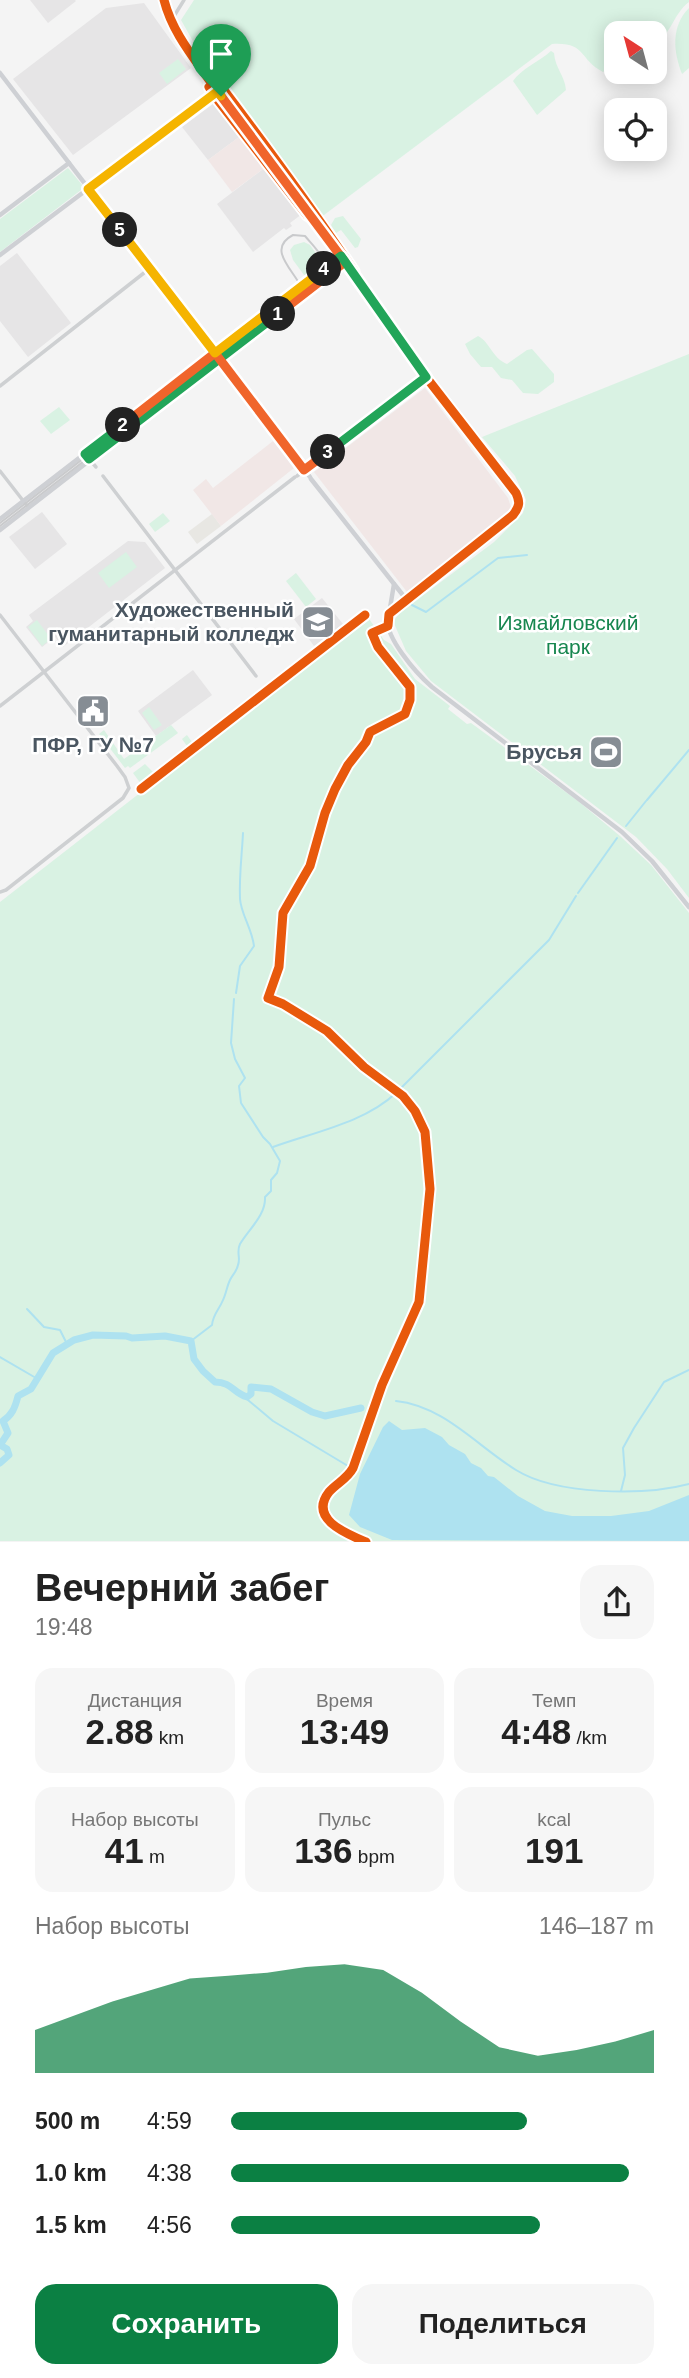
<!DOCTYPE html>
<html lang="ru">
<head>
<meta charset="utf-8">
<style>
  :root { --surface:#fff; --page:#f6f6f6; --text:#222; --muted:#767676; --accent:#0b8043 }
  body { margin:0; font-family:Helvetica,sans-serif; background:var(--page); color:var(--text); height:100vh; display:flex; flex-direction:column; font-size:26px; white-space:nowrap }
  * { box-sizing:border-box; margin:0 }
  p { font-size:23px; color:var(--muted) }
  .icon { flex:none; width:38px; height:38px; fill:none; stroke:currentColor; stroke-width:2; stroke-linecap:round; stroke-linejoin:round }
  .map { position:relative; height:1542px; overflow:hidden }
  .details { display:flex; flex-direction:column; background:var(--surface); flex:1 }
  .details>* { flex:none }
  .needle { width:46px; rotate:324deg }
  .controls { position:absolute; left:604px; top:21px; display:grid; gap:14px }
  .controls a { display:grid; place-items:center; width:63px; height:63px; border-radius:14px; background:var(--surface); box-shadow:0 4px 18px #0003; font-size:35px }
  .pin { position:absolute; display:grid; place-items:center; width:60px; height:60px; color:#fff; margin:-72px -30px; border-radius:50% 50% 50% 0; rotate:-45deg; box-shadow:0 0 7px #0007 }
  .pin .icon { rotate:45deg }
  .km { position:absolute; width:35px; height:35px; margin:-18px; border-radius:50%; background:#222; color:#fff; font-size:19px; line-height:35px; text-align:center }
  .round { display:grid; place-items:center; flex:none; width:74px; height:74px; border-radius:21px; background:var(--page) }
  .head { display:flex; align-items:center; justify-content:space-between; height:119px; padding:0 35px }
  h1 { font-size:38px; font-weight:700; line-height:52px }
  .metrics { display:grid; grid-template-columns:repeat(3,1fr); gap:10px; height:119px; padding:7px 35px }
  .metrics div { display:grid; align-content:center; border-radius:18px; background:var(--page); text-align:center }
  .metrics b { font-size:35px; font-weight:700 }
  .metrics small { font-size:19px; font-weight:400 }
  .metrics p { font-size:19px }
  .chart { height:196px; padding:14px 35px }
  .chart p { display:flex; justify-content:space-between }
  .chart svg { width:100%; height:126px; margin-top:7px; fill:var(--accent); opacity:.7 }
  .action { display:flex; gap:14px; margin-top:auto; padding:14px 35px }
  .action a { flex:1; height:80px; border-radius:21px; background:var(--accent); color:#fff; font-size:28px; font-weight:700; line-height:80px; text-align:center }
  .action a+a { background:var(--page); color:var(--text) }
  ul { padding:0 35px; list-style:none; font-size:23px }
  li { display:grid; grid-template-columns:112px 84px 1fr; align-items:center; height:52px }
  li i { height:18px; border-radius:9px; background:var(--accent) }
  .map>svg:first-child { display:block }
  .commercial { fill:#e8e7e3 }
  .education { fill:#e6e5e6 }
  .medical { fill:#f1e7e6 }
  .green { fill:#d9f2e3 }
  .water { fill:#aee2f0 }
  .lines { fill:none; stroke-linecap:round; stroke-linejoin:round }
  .stream { stroke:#aee2f0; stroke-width:2 }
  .river { stroke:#aee2f0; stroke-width:7 }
  .street { stroke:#ced0d2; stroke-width:3.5 }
  .secondary { stroke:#ced0d4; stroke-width:4.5 }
  .tram { stroke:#c9cacc; stroke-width:2 }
  .cycleway-casing { stroke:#fff; stroke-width:13 }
  .cycleway { stroke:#e8590c; stroke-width:9 }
  .split-1-casing { stroke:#fff; stroke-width:14 }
  .split-2-casing { stroke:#fff; stroke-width:14 }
  .split-3-casing { stroke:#fff; stroke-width:14 }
  .split-4-casing { stroke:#fff; stroke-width:14 }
  .split-5-casing { stroke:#fff; stroke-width:14 }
  .split-6-casing { stroke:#fff; stroke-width:14 }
  .split-1 { stroke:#f0652b; stroke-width:9 }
  .split-2 { stroke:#22a559; stroke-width:9 }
  .split-3 { stroke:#f0652b; stroke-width:9 }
  .split-4 { stroke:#22a559; stroke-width:9 }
  .split-5 { stroke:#f5b400; stroke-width:9 }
  .split-6 { stroke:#f5b400; stroke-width:9 }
  .labels { text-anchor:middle; stroke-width:5; stroke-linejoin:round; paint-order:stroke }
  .poi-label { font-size:21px; font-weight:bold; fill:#4a5661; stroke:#fff; text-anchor:end }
  .park-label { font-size:21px; fill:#17864f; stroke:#fff }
</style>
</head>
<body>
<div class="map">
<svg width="689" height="1542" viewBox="0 0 689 1542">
  <rect width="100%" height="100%" fill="#f4f4f4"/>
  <polygon class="commercial" points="212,514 221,526 197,544 188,532"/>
  <g class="education">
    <polygon points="30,0 75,0 76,1 48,23"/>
    <polygon points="144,3 191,68 73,155 13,79 106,8"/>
    <polygon points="217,101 243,134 208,160 182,127"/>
    <polygon points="267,166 302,214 290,223 292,226 286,230 284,228 253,252 217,204"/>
    <polygon points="17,253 71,323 28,357 0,321 0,266"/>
    <polygon points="42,512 67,544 35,569 9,537"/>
    <polygon points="128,541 145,542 165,568 63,647 55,637 42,647 26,627 33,621 29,615"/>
    <polygon points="322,598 343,624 314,646 294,619"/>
    <polygon points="193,670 212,695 156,736 138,711"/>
  </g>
  <g class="medical">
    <polygon points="243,134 267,166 232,192 208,160"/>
    <polygon points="425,388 508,498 511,507 504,518 407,592 314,472"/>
    <polygon points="273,441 294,468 221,526 193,490 206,479 213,488"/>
  </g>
  <g class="green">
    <path d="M194 0H689V2C673 14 672 34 655 43L654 33H616V63L603 72C578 59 587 42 552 44L320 218 203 59 181 20Z"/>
    <path d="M689 8V68L682 74C673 51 671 26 689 8Z"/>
    <path d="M551 51 554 53C555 68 565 76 566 90L537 115 513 81C521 69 540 61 551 51Z"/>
    <polygon points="178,59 186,69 167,84 159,73"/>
    <polygon points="68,168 83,186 81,190 0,252 0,219"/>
    <polygon points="343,216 361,239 358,247 355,248 341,230 336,233 331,225 335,218"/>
    <polygon points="304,242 310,245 324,265 307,279 293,260 290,250 294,245"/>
    <path d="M478 336C490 342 492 358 507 364L527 350 532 349 554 374V382L538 394 523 393 512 380 501 378 492 367H481L470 354 465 344Z"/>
    <polygon points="689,354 689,898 667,869 636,837 431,681 406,651 393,621 401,612 494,542 523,513 526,500 515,476 482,437"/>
    <polygon points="59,407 70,420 51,434 40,421"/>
    <polygon points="163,513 170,521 155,532 149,524"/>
    <polygon points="126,552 137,567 109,588 98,573"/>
    <polygon points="296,573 316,599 306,607 286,581"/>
    <polygon points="367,616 384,640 391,644 415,679 450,706 448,709 467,724 471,723 578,801 620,836 651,865 689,913 689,1541 0,1541 0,902"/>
    <polygon points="37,620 51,639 42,646 28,627"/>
    <polygon points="149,707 162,725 154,730 142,713"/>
    <polygon points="171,725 178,733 130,768 128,766 125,768 99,734 104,730 124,759"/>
    <polygon points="187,735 194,745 141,784 133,773 145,764 153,772 187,746 182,739"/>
  </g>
  <polygon class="water" points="389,1421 402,1430 425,1428 442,1437 449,1445 465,1454 471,1463 481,1468 488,1476 494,1477 518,1496 545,1511 572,1516 611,1516 649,1511 689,1495 689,1541 392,1540 360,1527 349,1515 360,1474 383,1427"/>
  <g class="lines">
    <g class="stream">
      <polyline points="412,605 426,612 498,558 527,555"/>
      <polyline points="647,800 689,750"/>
      <polyline points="626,826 646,801"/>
      <polyline points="578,893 617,838"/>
      <path d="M236 993 240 966 254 946C252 929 241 914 240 899 239 876 242 854 243 833"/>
      <polyline points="400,1089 549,940 576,896"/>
      <path d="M273 1147C314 1132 364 1123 396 1093"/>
      <polyline points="27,1309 44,1327 60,1330 67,1344"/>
      <path d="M191 1341 212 1325C213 1314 219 1310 223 1300 226 1294 227 1286 230 1280 233 1274 237 1271 238 1265 241 1258 236 1252 240 1244 249 1229 266 1215 265 1197L271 1191V1180L277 1173 280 1161 270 1144 263 1137 241 1103 239 1086 245 1078 235 1059 231 1043 234 999"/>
      <polyline points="0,1357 36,1378"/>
      <polyline points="242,1395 273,1421 348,1466"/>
      <path d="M396 1401C444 1406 477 1446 516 1470 556 1495 644 1496 689 1484"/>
      <polyline points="621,1491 625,1475 623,1448 634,1428 664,1382 689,1370"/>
    </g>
    <path class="river" d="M0 1463 9 1455 7 1449 0 1445 8 1433 3 1421C12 1415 15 1408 18 1396L31 1389 53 1353 74 1340 93 1335 126 1336 132 1338 165 1336 191 1341 194 1359 203 1371 215 1382C232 1382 233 1393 247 1397L251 1394V1387L271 1389 312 1412 325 1416 361 1408"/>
    <g class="street">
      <polyline points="171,21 184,0"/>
      <polyline points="0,386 149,269"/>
      <polyline points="85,454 96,467"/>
      <polyline points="0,471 28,507"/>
      <polyline points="103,476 256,676"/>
      <polyline points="297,476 426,377"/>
      <polyline points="0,615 117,766 125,777 129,788 123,798 6,890 0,892"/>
      <polyline points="0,706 295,477"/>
    </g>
    <g class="secondary">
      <path d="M164 0 171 21 185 46 314 219 426 377 516 493C520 502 520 506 513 515L388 615C382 635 417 674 432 687L622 832 652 861 689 907"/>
      <polyline points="0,73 310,477"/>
      <polyline points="0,215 69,163"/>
      <polyline points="0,255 218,91"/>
      <polyline points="311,479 406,599"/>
      <polyline points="0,519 341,256"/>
      <polyline points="0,530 345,262"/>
      <polyline points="389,614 394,584"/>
    </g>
    <path class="tram" d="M0 523 296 294 299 283C290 267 268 248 293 235L305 236C315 248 330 260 322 277L0 526"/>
    <g class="cycleway-casing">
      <g id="cycleway">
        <path d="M164 0C172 32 194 58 212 84"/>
        <path d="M353 273 354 271C311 207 264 143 217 81L209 87 217 99 307 215 314 219 426 377 516 493C520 502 520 506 513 515L389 614 388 626 372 633 378 647 410 687V700L405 714 370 732 366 742 348 765 335 789 325 813 310 866 283 913 279 967 268 998 283 1004 327 1031 364 1067 403 1096 415 1111 425 1132 430 1189 419 1302 382 1385 353 1468C347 1479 337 1483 329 1492 308 1519 347 1534 366 1542"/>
        <polyline points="141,789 365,615"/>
      </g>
    </g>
    <use href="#cycleway" class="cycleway"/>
  </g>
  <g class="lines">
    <g class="split-1-casing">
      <polyline id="split-1" points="221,96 345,262 278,314"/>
    </g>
    <g class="split-2-casing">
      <polyline id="split-2" points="123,425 85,454 89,459 278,314"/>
    </g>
    <g class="split-3-casing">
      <polyline id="split-3" points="123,425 215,353 304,470 328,452"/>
    </g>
    <g class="split-4-casing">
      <polyline id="split-4" points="324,269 341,256 426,377 328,452"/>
    </g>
    <g class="split-5-casing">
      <polyline id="split-5" points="120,230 215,353 324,269"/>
    </g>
    <g class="split-6-casing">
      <polyline id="split-6" points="120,230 88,189 218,91 221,96"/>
    </g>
    <use href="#split-1" class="split-1"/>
    <use href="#split-2" class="split-2"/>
    <use href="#split-3" class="split-3"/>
    <use href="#split-4" class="split-4"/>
    <use href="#split-5" class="split-5"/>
    <use href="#split-6" class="split-6"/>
  </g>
  <defs>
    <g id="university-square" transform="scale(1.75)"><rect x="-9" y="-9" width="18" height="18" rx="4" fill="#868d94" stroke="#fff"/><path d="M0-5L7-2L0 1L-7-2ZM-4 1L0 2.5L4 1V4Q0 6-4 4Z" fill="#fff"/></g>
    <g id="civic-square" transform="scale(1.75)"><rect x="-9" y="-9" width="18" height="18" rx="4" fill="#868d94" stroke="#fff"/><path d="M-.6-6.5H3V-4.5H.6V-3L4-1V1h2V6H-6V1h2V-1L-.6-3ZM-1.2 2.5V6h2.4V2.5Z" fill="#fff"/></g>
    <g id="stadium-square" transform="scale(1.75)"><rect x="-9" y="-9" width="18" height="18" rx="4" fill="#868d94" stroke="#fff"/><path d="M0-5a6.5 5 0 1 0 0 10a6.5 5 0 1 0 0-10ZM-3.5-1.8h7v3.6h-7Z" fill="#fff"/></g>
  </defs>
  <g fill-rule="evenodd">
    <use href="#university-square" x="318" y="622"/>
    <use href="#civic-square" x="93" y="711"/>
    <use href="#stadium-square" x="606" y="752"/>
  </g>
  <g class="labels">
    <g class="poi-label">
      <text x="294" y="617">Художественный<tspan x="294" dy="24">гуманитарный колледж</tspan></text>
      <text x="93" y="752" text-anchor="middle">ПФР, ГУ №7</text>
      <text x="582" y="759">Брусья</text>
    </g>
    <g class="park-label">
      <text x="568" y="630">Измайловский<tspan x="568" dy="24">парк</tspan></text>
    </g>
  </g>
</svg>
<div class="controls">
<a><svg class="needle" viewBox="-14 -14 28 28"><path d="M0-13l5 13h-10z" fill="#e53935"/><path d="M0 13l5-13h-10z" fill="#767676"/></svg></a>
<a><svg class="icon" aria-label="locate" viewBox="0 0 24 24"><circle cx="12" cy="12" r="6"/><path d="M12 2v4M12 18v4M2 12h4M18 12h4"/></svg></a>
</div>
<div class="pin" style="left:221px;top:96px;background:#1e9e55"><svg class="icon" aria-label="arrive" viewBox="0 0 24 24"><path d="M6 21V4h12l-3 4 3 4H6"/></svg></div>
<b class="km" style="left:278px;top:314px">1</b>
<b class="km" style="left:123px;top:425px">2</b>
<b class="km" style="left:328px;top:452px">3</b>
<b class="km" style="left:324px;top:269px">4</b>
<b class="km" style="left:120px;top:230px">5</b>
</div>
<section class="details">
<div class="head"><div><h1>Вечерний забег</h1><p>19:48</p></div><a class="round"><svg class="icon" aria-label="share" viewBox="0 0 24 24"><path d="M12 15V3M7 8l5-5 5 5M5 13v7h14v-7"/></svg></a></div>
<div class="metrics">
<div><p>Дистанция</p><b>2.88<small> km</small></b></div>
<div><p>Время</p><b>13:49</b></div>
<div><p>Темп</p><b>4:48<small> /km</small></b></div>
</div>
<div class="metrics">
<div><p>Набор высоты</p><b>41<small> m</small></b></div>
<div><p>Пульс</p><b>136<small> bpm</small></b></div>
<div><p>kcal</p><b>191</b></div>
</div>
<div class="chart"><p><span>Набор высоты</span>146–187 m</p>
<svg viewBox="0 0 160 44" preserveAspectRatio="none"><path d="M0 44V29L10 24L20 19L30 15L40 11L50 10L60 9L70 7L80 6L90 8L100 16L110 26L120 35L130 38L140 36L150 33L160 29V44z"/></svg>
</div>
<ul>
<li><b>500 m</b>4:59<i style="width:70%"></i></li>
<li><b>1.0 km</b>4:38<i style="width:94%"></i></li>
<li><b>1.5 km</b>4:56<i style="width:73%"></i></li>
</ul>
<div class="action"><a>Сохранить</a><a>Поделиться</a></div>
</section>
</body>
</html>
